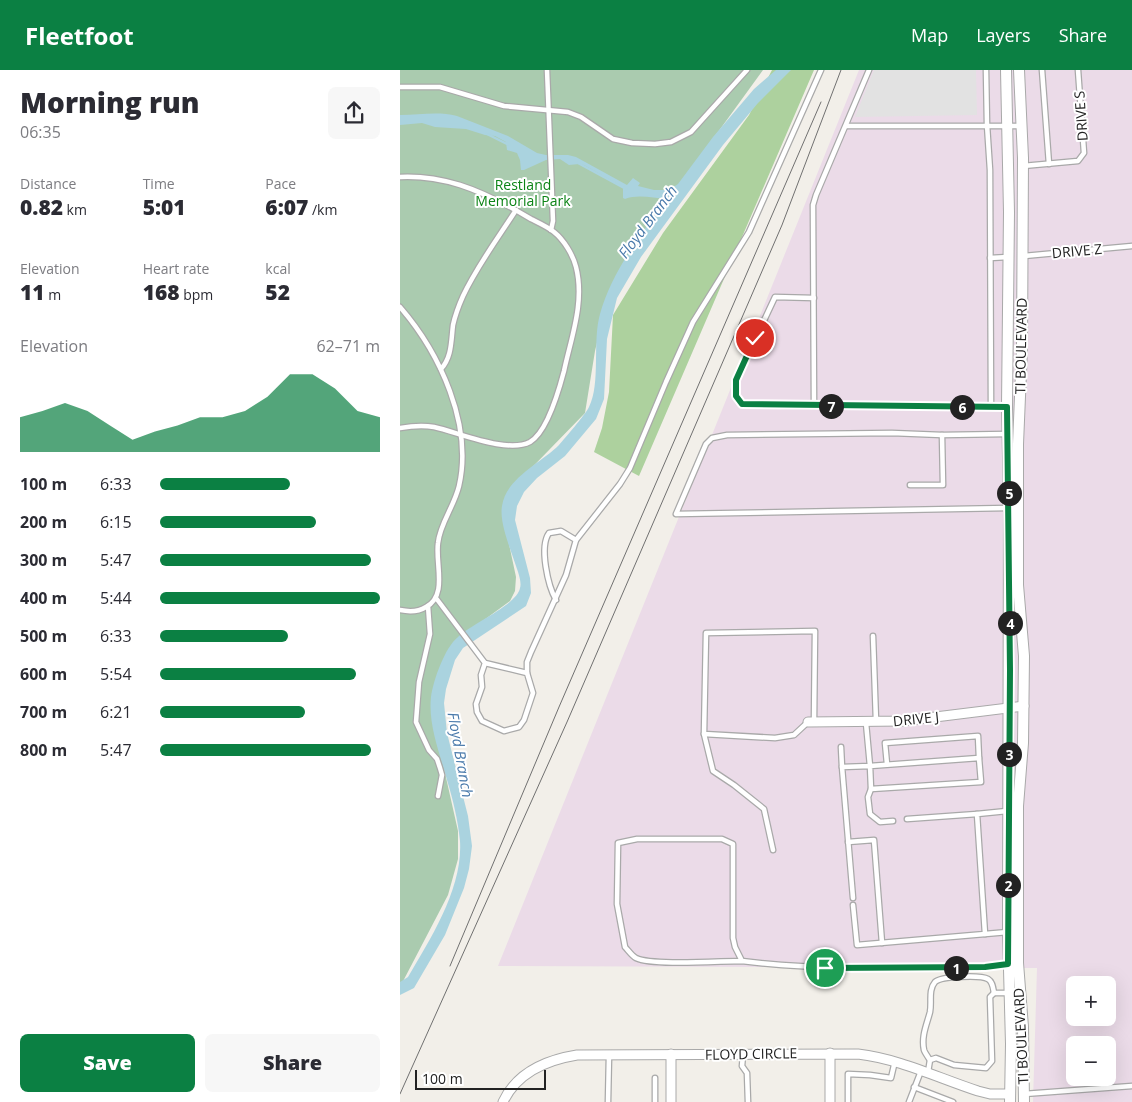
<!DOCTYPE html>
<html lang="en">
<head>
<meta charset="utf-8">
<style>
  :root { --surface:#fff; --page:#f7f7f7; --text:#2b2b33; --muted:#7c7c81; --accent:#0b8043 }
  body { margin:0; font-family:"Open Sans",sans-serif; background:var(--page); color:var(--text); height:100vh; display:flex; flex-direction:column; font-size:19px; white-space:nowrap }
  * { box-sizing:border-box; margin:0 }
  p { font-size:16px; color:var(--muted) }
  .icon { flex:none; width:28px; height:28px; fill:none; stroke:currentColor; stroke-width:2; stroke-linecap:round; stroke-linejoin:round }
  .map { position:relative; flex:1; overflow:hidden }
  .panel { display:flex; flex-direction:column; background:var(--surface); width:400px }
  .panel>* { flex:none }
  .controls { position:absolute; left:666px; top:906px; display:grid; gap:10px }
  .controls a { display:grid; place-items:center; width:50px; height:50px; border-radius:8px; background:var(--surface); box-shadow:0 5px 20px #0002; font-size:25px }
  .scale { position:absolute; left:15px; bottom:12px; width:131px; box-sizing:border-box; padding-left:5px; border:2px solid #222; border-top:0; font-size:14px; line-height:18px; white-space:nowrap; color:#222; -webkit-text-stroke:4px #fff; paint-order:stroke }
  .pin { position:absolute; display:grid; place-items:center; width:42px; height:42px; color:#fff; margin:-21px; border:2px solid #fff; border-radius:50%; box-shadow:0 1px 5px #0007 }
  .km { position:absolute; width:25px; height:25px; margin:-12px; border-radius:50%; background:#222; color:#fff; font-size:14px; line-height:25px; text-align:center }
  .round { display:grid; place-items:center; flex:none; width:52px; height:52px; border-radius:8px; background:var(--page) }
  .summary { display:flex; align-items:center; justify-content:space-between; height:85px; padding:0 20px }
  h1 { font-size:28px; font-weight:800; line-height:38px }
  .stats { display:grid; grid-template-columns:repeat(3,1fr); gap:8px; height:85px; padding:5px 20px }
  .stats div { display:grid; align-content:center }
  .stats b { font-size:21px; font-weight:800 }
  .stats small { font-size:14px; font-weight:400 }
  .stats p { font-size:14px }
  .chart { height:140px; padding:10px 20px }
  .chart p { display:flex; justify-content:space-between }
  .chart svg { width:100%; height:90px; margin-top:5px; fill:var(--accent); opacity:.7 }
  .primary-button { display:flex; gap:10px; margin-top:auto; padding:10px 20px }
  .primary-button a { flex:1; height:58px; border-radius:8px; background:var(--accent); color:#fff; font-size:20px; font-weight:800; line-height:58px; text-align:center }
  .primary-button a+a { background:var(--page); color:var(--text) }
  ul { padding:0 20px; list-style:none; font-size:16px }
  li { display:grid; grid-template-columns:80px 60px 1fr; align-items:center; height:38px }
  li i { height:12px; border-radius:6px; background:var(--accent) }
  header { display:flex; align-items:center; gap:30px; box-sizing:border-box; height:70px; padding:0 25px; background:var(--accent); color:#fff }
  header strong { font-size:24px }
  nav { display:flex; gap:28px; margin-inline-start:auto; font-size:18px }
  main { display:flex; flex:1; min-height:0 }
  .map>svg:first-child { display:block }
  .industrial { fill:#ebdbe8; fill-rule:evenodd }
  .forest { fill:#add19e }
  .cemetery { fill:#aacbaf }
  .parking { fill:#e2e2e2 }
  .water { fill:#aad3df }
  .lines { fill:none; stroke-linecap:round; stroke-linejoin:round }
  .stream { stroke:#aad3df; stroke-width:2.5 }
  .service-casing { stroke:#a9a9a9; stroke-width:7 }
  .minor-casing { stroke:#a9a9a9; stroke-width:11 }
  .tertiary-casing { stroke:#a9a9a9; stroke-width:12 }
  .service { stroke:#fff; stroke-width:4.5 }
  .minor { stroke:#fff; stroke-width:9 }
  .tertiary { stroke:#fff; stroke-width:10 }
  .tram { stroke:#707070; stroke-width:1 }
  .route-casing { stroke:#fff; stroke-width:10 }
  .route { stroke:#0b8043; stroke-width:6 }
  .labels { text-anchor:middle; stroke-width:4; stroke-linejoin:round; paint-order:stroke }
  .street-label { font-size:14px; fill:#222; stroke:#fff }
  .park-label { font-size:14px; fill:#0c8416; stroke:#fff }
  .water-label { font-size:15px; font-style:italic; fill:#4a7aab; stroke:#fff }
</style>
</head>
<body>
<header>
<strong>Fleetfoot</strong>
<nav><a>Map</a><a>Layers</a><a>Share</a></nav>
</header>
<main>
<section class="panel">
<div class="summary"><div><h1>Morning run</h1><p>06:35</p></div><a class="round"><svg class="icon" aria-label="share" viewBox="0 0 24 24"><path d="M12 15V3M7 8l5-5 5 5M5 13v7h14v-7"/></svg></a></div>
<div class="stats">
<div><p>Distance</p><b>0.82<small> km</small></b></div>
<div><p>Time</p><b>5:01</b></div>
<div><p>Pace</p><b>6:07<small> /km</small></b></div>
</div>
<div class="stats">
<div><p>Elevation</p><b>11<small> m</small></b></div>
<div><p>Heart rate</p><b>168<small> bpm</small></b></div>
<div><p>kcal</p><b>52</b></div>
</div>
<div class="chart"><p><span>Elevation</span>62–71 m</p>
<svg viewBox="0 0 160 44" preserveAspectRatio="none"><path d="M0 44V27L10 24L20 20L30 24L40 31L50 38L60 34L70 31L80 27L90 27L100 24L110 17L120 6L130 6L140 13L150 24L160 27V44z"/></svg>
</div>
<ul>
<li><b>100 m</b>6:33<i style="width:59%"></i></li>
<li><b>200 m</b>6:15<i style="width:71%"></i></li>
<li><b>300 m</b>5:47<i style="width:96%"></i></li>
<li><b>400 m</b>5:44<i style="width:100%"></i></li>
<li><b>500 m</b>6:33<i style="width:58%"></i></li>
<li><b>600 m</b>5:54<i style="width:89%"></i></li>
<li><b>700 m</b>6:21<i style="width:66%"></i></li>
<li><b>800 m</b>5:47<i style="width:96%"></i></li>
</ul>
<div class="primary-button"><a>Save</a><a>Share</a></div>
</section>
<div class="map">
<svg width="732" height="1032" viewBox="0 0 732 1032">
  <rect width="100%" height="100%" fill="#f2efe9"/>
  <path class="industrial" d="M459 0H732V1032H633L637 898 98 896ZM675 915H708V948H675ZM675 975H708V1008H675Z"/>
  <polygon class="forest" points="372,0 414,0 239,406 194,382 202,358 209,322 213,245 263,163 349,45"/>
  <polygon class="cemetery" points="0,0 363,0 226,189 207,231 195,281 185,343 113,417 102,441 116,507 115,521 110,531 54,572 34,654 58,761 58,789 48,825 0,917"/>
  <polygon class="parking" points="474,0 576,0 577,45 455,47"/>
  <path class="water" d="M376 0H391L358 33 323 75 241 187 217 228 207 269 204 329 196 349 165 386 137 408 124 422 117 436 115 450 130 508 131 523 126 536 63 578 55 590 46 619 44 633 47 663 68 746 72 776 69 799 64 818 45 865 14 918 0 925V912L8 907C31 868 63 818 60 771 58 750 53 730 47 710 40 684 28 655 31 627 33 611 45 577 58 567 71 554 117 535 120 518 122 512 118 502 116 496 111 480 99 453 102 436 106 408 141 393 159 375 165 368 185 345 189 337 201 313 192 272 200 244 212 201 241 165 266 129 254 128 237 124 225 129L223 128V117L184 95 179 94 169 95 160 89 146 90 124 100H121L120 90 117 83 107 80 106 72 95 66 85 65 66 59 35 57 22 53 0 55V45C20 45 38 41 57 46L108 66 137 83 146 85H168L176 87 227 115 233 108 240 113 238 116 254 120H269L278 114 313 67 354 19Z"/>
  <g class="lines">
    <g class="stream">
      <polyline points="87,64 109,75"/>
      <polyline points="178,93 226,119"/>
    </g>
    <g class="service-casing">
      <g id="service">
        <polyline points="147,0 153,151 151,160"/>
        <polyline points="469,0 416,125 413,135 414,336 606,337"/>
        <polyline points="586,0 587,55 590,100 591,337"/>
        <polyline points="642,0 649,94"/>
        <polyline points="0,17 40,17 104,36 168,42 181,47 213,69 232,73 255,74 271,72 291,62 347,0"/>
        <polyline points="446,56 621,56"/>
        <polyline points="623,96 678,91 684,83 678,0"/>
        <path d="M0 107C20 106 40 109 60 115 85 123 109 136 131 149 139 153 148 157 154 162 164 170 173 185 176 197 185 232 171 268 164 301 159 320 147 362 130 372 107 384 58 362 34 357 23 355 11 356 0 358"/>
        <polyline points="624,186 732,176"/>
        <polyline points="590,188 608,187"/>
        <polyline points="414,228 375,227 336,310 336,326 343,335 414,336"/>
        <path d="M0 237C40 283 73 355 59 416 54 437 40 453 38 473 35 494 48 525 26 537 18 542 9 542 0 540"/>
        <path d="M41 299C52 287 51 271 53 255 55 246 59 235 63 226 77 196 98 168 116 140"/>
        <path d="M542 365 492 363 327 365 312 368 306 374 276 444C387 443 497 439 608 438"/>
        <polyline points="510,415 543,415 542,365 607,364"/>
        <polyline points="36,528 85,593 81,605 82,617 76,634 77,642 82,651 104,661 119,657 124,650 133,623 127,603 85,593"/>
        <path d="M156 530C148 516 139 477 149 463L161 461 176 470"/>
        <polyline points="28,536 30,564 19,612 16,652 29,680 37,689 40,698 42,705 38,726"/>
        <polyline points="473,566 476,651"/>
        <polyline points="127,603 127,592 131,582 166,505 176,470 220,414 230,398 266,312 293,252 349,162 421,0"/>
        <polyline points="408,652 394,665 375,668 304,664 306,563 415,561 414,652"/>
        <polyline points="304,664 313,701 334,715 364,739 373,780"/>
        <polyline points="441,677 442,697"/>
        <polyline points="487,694 485,673 578,666 579,688"/>
        <polyline points="471,719 468,727 470,744 480,752 493,751"/>
        <polyline points="507,749 577,744"/>
        <polyline points="448,772 474,770 482,873"/>
        <polyline points="453,828 442,697 470,696 471,719 581,712 579,688 470,696 466,653"/>
        <polyline points="453,835 457,875 585,864 577,744 607,741"/>
        <polyline points="585,864 608,862"/>
        <path d="M342 891C320 891 253 896 236 888 232 886 228 880 225 877L217 834 218 773 237 769H322L333 774V868L335 877 342 891C422 901 504 898 585 897L609 893"/>
        <polyline points="343,985 342,996 347,1003 348,1032"/>
        <path d="M530 990C528 987 525 983 524 980 521 966 527 954 530 942 532 932 528 920 535 912 541 906 581 905 588 909 593 912 593 918 594 923"/>
        <polyline points="528,1002 530,990 536,988 554,995 586,998 592,991 590,927 594,923 609,923"/>
        <polyline points="514,1017 553,1032"/>
        <polyline points="624,1024 732,1016"/>
        <polyline points="208,1032 209,985"/>
        <polyline points="255,1032 255,1008"/>
        <polyline points="448,1032 448,1004 470,1005 491,1008 495,991"/>
        <polyline points="509,1032 521,1001"/>
      </g>
    </g>
    <g class="minor-casing">
      <g id="minor">
        <polyline points="408,652 503,651 624,636"/>
        <path d="M103 1032C117 1002 146 990 177 985L458 984C500 989 538 1008 578 1021L590 1024H610"/>
        <polyline points="271,1032 271,984"/>
        <polyline points="430,1032 430,983"/>
      </g>
    </g>
    <g class="tertiary-casing">
      <g id="tertiary">
        <polyline points="606,0 609,142 607,337 609,438 608,862 611,974 610,1032"/>
        <polyline points="619,0 623,88 622,279 618,374 618,515 624,586 623,673 618,736 618,893 623,957 624,1032"/>
      </g>
    </g>
    <use href="#service" class="service"/>
    <use href="#minor" class="minor"/>
    <use href="#tertiary" class="tertiary"/>
    <g class="tram">
      <polyline points="50,896 159,637 421,32"/>
      <polyline points="0,1024 167,652 382,155 441,0"/>
    </g>
  </g>
  <g class="lines">
    <g class="route-casing">
      <polyline id="route" points="355,268 336,310 336,326 342,334 607,337 610,600 608,894 585,897 425,898"/>
    </g>
    <use href="#route" class="route"/>
  </g>
  <g class="labels">
    <g class="street-label">
      <text transform="translate(681 46) rotate(-94)" y="5">DRIVE S</text>
      <text transform="translate(677 181) rotate(-5)" y="5">DRIVE Z</text>
      <text transform="translate(621 276) rotate(-89)" y="5">TI BOULEVARD</text>
      <text transform="translate(516 649) rotate(-6)" y="5">DRIVE J</text>
      <text transform="translate(621 966) rotate(-93)" y="5">TI BOULEVARD</text>
      <text transform="translate(351 984) rotate(-1)" y="5">FLOYD CIRCLE</text>
    </g>
    <g class="park-label">
      <text x="123" y="120">Restland<tspan x="123" dy="16">Memorial Park</tspan></text>
    </g>
    <g class="water-label">
      <text transform="translate(248 152) rotate(-53)" y="5">Floyd Branch</text>
      <text transform="translate(60 685) rotate(80)" y="5">Floyd Branch</text>
    </g>
  </g>
</svg>
<div class="controls">
<a>+</a>
<a>−</a>
</div>
<div class="scale">100 m</div>
<div class="pin" style="left:425px;top:898px;background:#1e9e55"><svg class="icon" aria-label="arrive" viewBox="0 0 24 24"><path d="M6 21V4h12l-3 4 3 4H6"/></svg></div>
<div class="pin" style="left:355px;top:268px;background:#d93025"><svg class="icon" aria-label="check" viewBox="0 0 24 24"><path d="M5 12l5 5 9-10"/></svg></div>
<b class="km" style="left:556px;top:898px">1</b>
<b class="km" style="left:608px;top:815px">2</b>
<b class="km" style="left:609px;top:684px">3</b>
<b class="km" style="left:610px;top:553px">4</b>
<b class="km" style="left:609px;top:423px">5</b>
<b class="km" style="left:562px;top:337px">6</b>
<b class="km" style="left:431px;top:336px">7</b>
</div>
</main>
</body>
</html>
